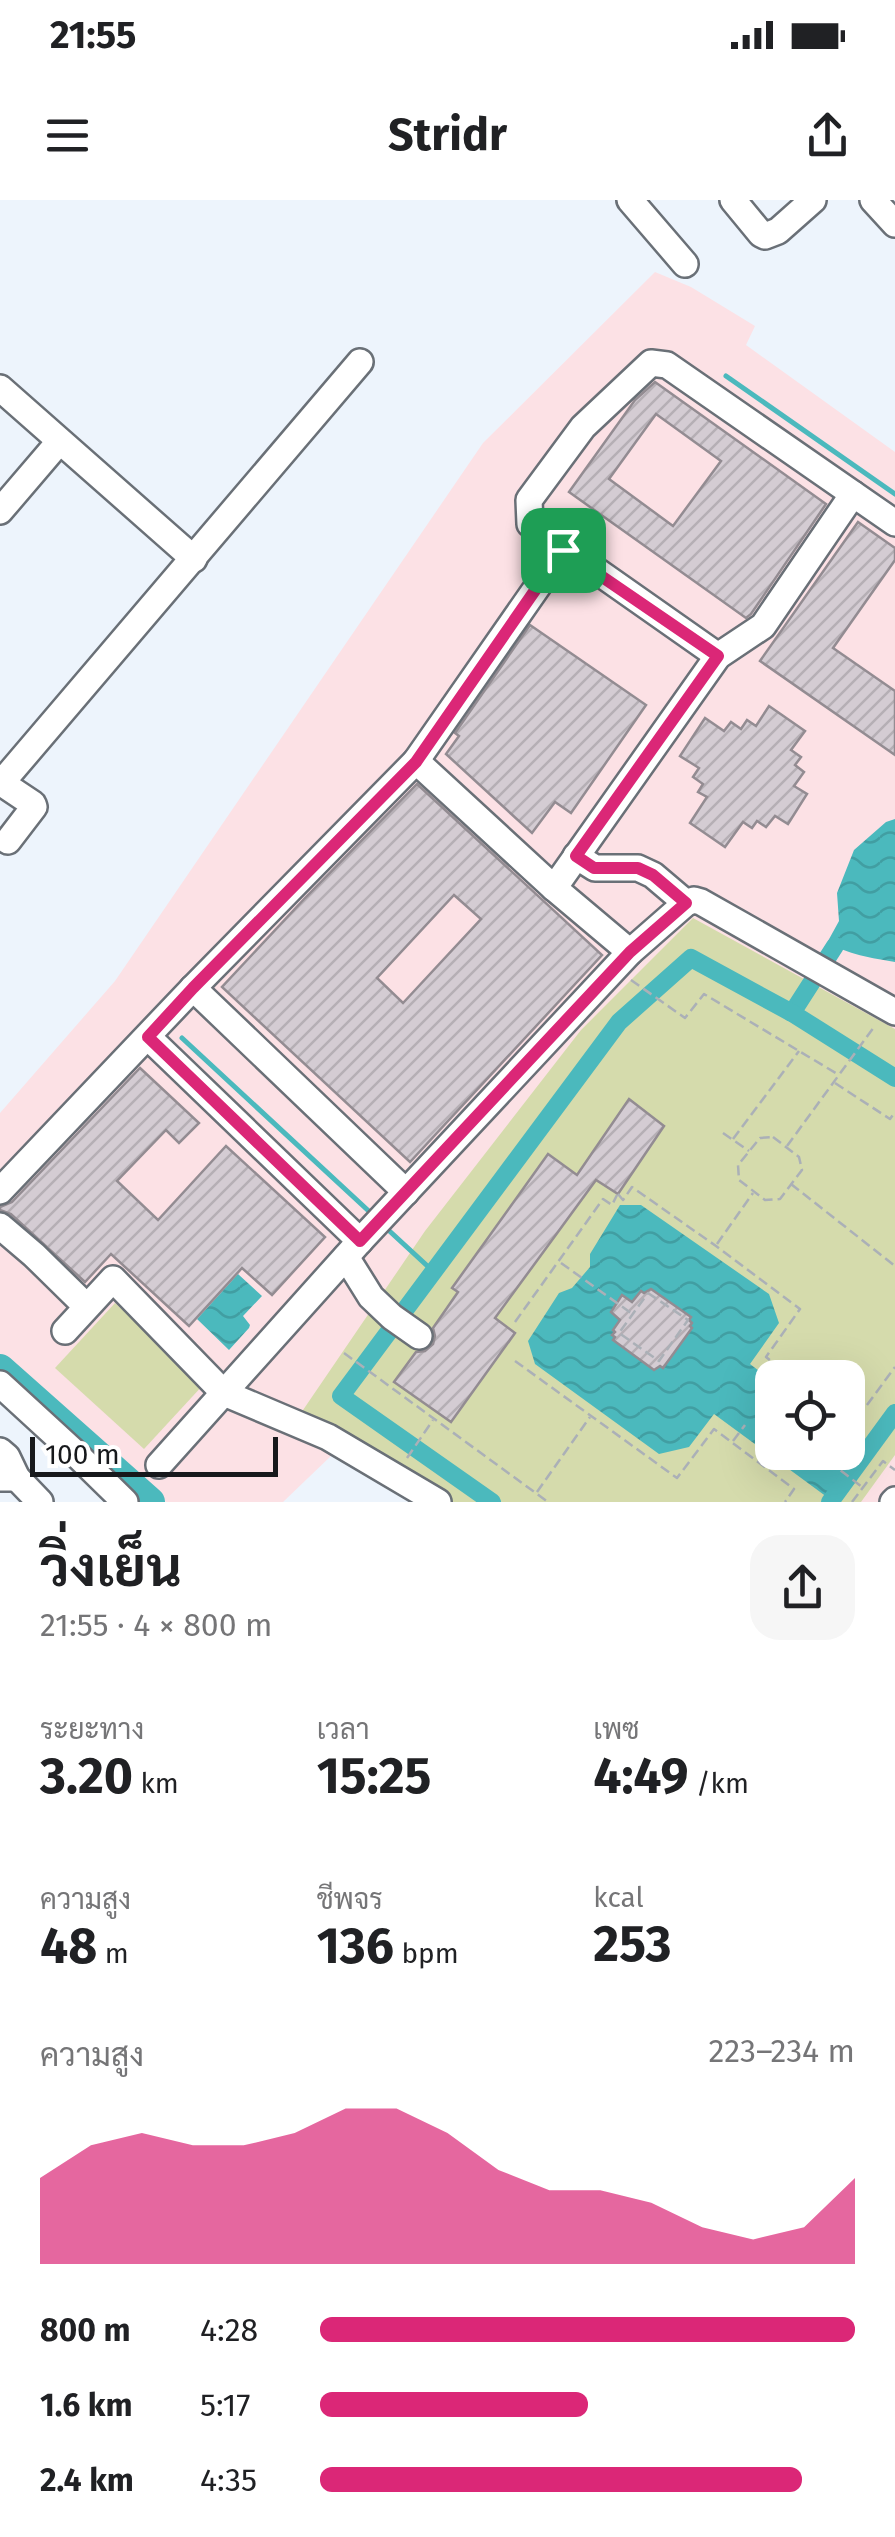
<!DOCTYPE html>
<html lang="th">
<head>
<meta charset="utf-8">
<style>
  :root { --surface:#fff; --page:#f6f6f6; --text:#202124; --muted:#757577; --accent:#db2777 }
  body { margin:0; font-family:"Fira Sans",Sarabun,sans-serif; background:var(--page); color:var(--text); height:100vh; display:flex; flex-direction:column; font-size:38px; white-space:nowrap }
  * { box-sizing:border-box; margin:0 }
  p { font-size:32px; color:var(--muted) }
  .icon { flex:none; width:55px; height:55px; fill:none; stroke:currentColor; stroke-width:2; stroke-linecap:round; stroke-linejoin:round }
  .map { position:relative; height:1302px; overflow:hidden }
  .drawer { display:flex; flex-direction:column; background:var(--surface); flex:1 }
  .drawer>* { flex:none }
  .fabs { position:absolute; left:755px; top:1160px; display:grid; gap:20px }
  .fabs a { display:grid; place-items:center; width:110px; height:110px; border-radius:20px; background:var(--surface); box-shadow:0 10px 40px #0002; font-size:50px }
  .scale { position:absolute; left:30px; bottom:25px; width:248px; box-sizing:border-box; padding-left:10px; border:5px solid #17191c; border-top:0; font-size:28px; line-height:35px; white-space:nowrap; color:#17191c; -webkit-text-stroke:8px #fff; paint-order:stroke }
  .pin { position:absolute; display:grid; place-items:center; width:85px; height:85px; color:#fff; margin:-42px; border-radius:20px; box-shadow:0 5px 15px #0006 }
  .round { display:grid; place-items:center; flex:none; width:105px; height:105px; border-radius:30px; background:var(--page) }
  .summary { display:flex; align-items:center; justify-content:space-between; height:170px; padding:0 40px }
  h1 { font-size:55px; font-weight:700; line-height:75px }
  .figures { display:grid; grid-template-columns:repeat(3,1fr); gap:15px; height:170px; padding:10px 40px }
  .figures div { display:grid; align-content:center }
  .figures b { font-size:50px; font-weight:700 }
  .figures small { font-size:28px; font-weight:400 }
  .figures p { font-size:28px }
  .chart { height:280px; padding:20px 40px }
  .chart p { display:flex; justify-content:space-between }
  .chart svg { width:100%; height:180px; margin-top:10px; fill:var(--accent); opacity:.7 }
  ul { padding:0 40px; list-style:none; font-size:32px }
  li { display:grid; grid-template-columns:160px 120px 1fr; align-items:center; height:75px }
  li i { height:25px; border-radius:12px; background:var(--accent) }
  .status { display:flex; justify-content:space-between; align-items:center; height:70px; padding:0 50px; background:var(--surface); direction:ltr }
  .status svg { height:28px; fill:currentColor }
  header { display:flex; justify-content:space-between; align-items:center; height:130px; padding:0 40px; background:var(--surface); font-size:45px; font-weight:700 }
  .map>svg:first-child { display:block }
  .education { fill:#fce1e5; fill-rule:evenodd }
  .green { fill:#d5dbac; fill-rule:evenodd }
  .water { fill:url(#water-waves) }
  .lines { fill:none; stroke-linecap:round; stroke-linejoin:round }
  .stream { stroke:#4bb9bd; stroke-width:5 }
  .canal { stroke:#4bb9bd; stroke-width:18 }
  .river { stroke:#4bb9bd; stroke-width:30 }
  .building { fill:url(#building-hatch); stroke:#938c92; stroke-width:2.5; fill-rule:evenodd }
  .minor-casing { stroke:#6a7077; stroke-width:30 }
  .path { stroke:#abb0b7; stroke-width:2.5; stroke-dasharray:10 5; stroke-linecap:butt }
  .minor { stroke:#fff; stroke-width:25 }
  .route-casing { stroke:#fff; stroke-width:20 }
  .route { stroke:#db2777; stroke-width:12 }
</style>
</head>
<body>
<div class="status"><b>21:55</b><svg viewBox="0 0 49 12"><path d="M0 12V9h3v3zM5 12V6h3v6zM10 12V3h3v9zM15 12V0h3v12zM26 1h20v11H26zM47 4h2v5h-2z"/></svg></div>
<header><svg class="icon" aria-label="menu" viewBox="0 0 24 24"><path d="M4 6h16M4 12h16M4 18h16"/></svg>Stridr<svg class="icon" aria-label="share" viewBox="0 0 24 24"><path d="M12 15V3M7 8l5-5 5 5M5 13v7h14v-7"/></svg></header>
<div class="map">
<svg width="895" height="1302" viewBox="0 0 895 1302">
  <defs>
    <pattern id="water-waves" width="16" height="10" patternUnits="userSpaceOnUse" patternTransform="scale(2.5)"><rect width="16" height="10" fill="#4bb9bd"/><path d="M0 5q4-4 8 0t8 0" fill="none" stroke="#419ea2"/></pattern>
    <pattern id="building-hatch" width="6" height="6" patternUnits="userSpaceOnUse" patternTransform="scale(2.5)"><rect width="6" height="6" fill="#d4ccd3"/><path d="M-1 1l2-2M0 6l6-6M5 7l2-2" fill="none" stroke="#b5afb5"/></pattern>
  </defs>
  <rect width="100%" height="100%" fill="#edf4fc"/>
  <path class="education" d="M655 72 691 87 755 126 746 145 895 252V1302H411L332 1255 283 1302H166L0 1157V913L115 781 483 243ZM772 1178H848V1252H772Z"/>
  <g class="green">
    <path d="M693 718 895 829V1255L861 1302H451L301 1213 425 1031 581 830ZM772 1178H848V1252H772Z"/>
    <polygon points="115,1103 204,1184 144,1249 55,1168"/>
  </g>
  <g class="water">
    <path d="M895 619V762C873 758 846 755 828 741L839 721 837 693 854 650 886 622Z"/>
    <polygon points="620,1005 641,1005 769,1094 779,1123 750,1164 772,1181 772,1252 848,1252 848,1236 868,1251 831,1300 714,1214 689,1247 659,1254 535,1164 528,1141 559,1093 572,1088 590,1067 590,1054"/>
    <polygon points="238,1074 262,1096 243,1116 250,1125 249,1128 229,1150 197,1119"/>
  </g>
  <g class="lines">
    <g class="stream">
      <polyline points="726,176 895,294"/>
      <polyline points="182,838 373,1015"/>
      <polyline points="384,1026 434,1072"/>
    </g>
    <g class="canal">
      <polyline points="792,813 835,746"/>
      <polyline points="492,1302 341,1196 619,822 691,758 792,813 895,878"/>
      <polyline points="830,1302 895,1213"/>
    </g>
    <polyline class="river" points="0,1169 150,1302"/>
  </g>
  <g class="building">
    <path d="M655 182 826 304 751 414 746 418 569 292 635 200ZM656 214 721 261 673 326 609 279Z"/>
    <polygon points="858,322 895,348 895,360 833,448 895,491 895,555 760,461"/>
    <polygon points="530,425 646,505 571,613 555,602 532,633 446,554 459,536 455,533"/>
    <polygon points="769,506 805,531 791,550 801,557 795,565 804,572 794,586 807,594 788,624 775,616 766,627 757,621 752,628 743,622 725,647 690,623 707,597 698,592 703,584 693,577 699,568 680,556 705,518 724,531 731,522 741,529 747,520 756,526"/>
    <path d="M417 584 602 755 410 962 222 787 305 698ZM454 695 481 719 403 803 377 778Z"/>
    <polygon points="140,868 199,923 179,943 166,930 117,981 158,1020 226,946 325,1037 272,1095 242,1068 189,1126 111,1054 85,1082 11,1014 0,1010 0,1007 12,1002"/>
    <polygon points="629,899 664,926 618,994 596,980 495,1118 515,1133 451,1222 394,1182 416,1152 425,1151 433,1144 435,1136 433,1128 458,1092 452,1088 548,954 577,975"/>
    <polygon points="651,1089 691,1117 689,1120 692,1123 690,1126 692,1128 663,1168 660,1166 654,1170 613,1140 615,1137 612,1135 615,1132 613,1130 620,1120 611,1112 622,1095 632,1102 641,1091 644,1093"/>
  </g>
  <g class="lines">
    <g class="minor-casing">
      <g id="minor">
        <polyline points="630,0 685,64"/>
        <polyline points="733,0 761,34 765,36 778,31 813,0"/>
        <polyline points="873,0 895,24"/>
        <polyline points="0,188 194,359"/>
        <polyline points="0,311 59,242"/>
        <polyline points="718,456 530,324 529,300 583,227 651,163 667,165 895,323"/>
        <polyline points="416,561 554,688 630,752"/>
        <polyline points="8,641 34,607 33,604 3,584 3,581 360,162"/>
        <polyline points="576,656 595,668 638,668 653,675 686,703"/>
        <polyline points="554,688 718,456 763,426 853,294"/>
        <polyline points="193,788 406,992"/>
        <polyline points="148,837 360,1041"/>
        <polyline points="0,991 193,788 416,561 563,350"/>
        <polyline points="0,1026 34,1055 86,1106"/>
        <polyline points="346,1057 371,1097 392,1117 419,1136"/>
        <polyline points="65,1131 113,1079 224,1193 328,1237 438,1302"/>
        <polyline points="0,1184 73,1251 125,1302"/>
        <polyline points="0,1251 7,1257 17,1278 0,1278"/>
        <polyline points="159,1265 360,1041 630,752 686,703 694,700 701,702 895,812"/>
        <polyline points="17,1278 40,1302"/>
        <polyline points="893,1302 895,1300"/>
      </g>
    </g>
    <g class="path">
      <polyline points="631,780 685,818 704,794 839,875"/>
      <polyline points="835,883 890,919 895,912"/>
      <polyline points="723,933 749,951"/>
      <polygon points="773,937 799,957 802,970 780,999 765,1000 739,980 738,965 760,938"/>
      <polyline points="733,939 799,851"/>
      <polyline points="787,946 874,827"/>
      <polyline points="791,984 895,1066"/>
      <polyline points="618,994 623,1000 632,987 716,1046 800,1109 766,1157 792,1178"/>
      <polyline points="717,1044 753,993"/>
      <polyline points="561,1063 631,1113"/>
      <polygon points="648,1093 688,1120 659,1161 619,1133"/>
      <polyline points="515,1122 603,999 612,1005 617,995"/>
      <polyline points="344,1153 548,1302"/>
      <polyline points="515,1161 677,1278 714,1229 794,1289 785,1302"/>
      <polyline points="772,1190 772,1189"/>
      <polyline points="848,1220 853,1224 895,1167"/>
      <polyline points="733,1241 745,1225"/>
      <polyline points="817,1252 862,1287"/>
      <polyline points="407,1258 433,1220"/>
      <polyline points="537,1292 590,1217"/>
      <polyline points="852,1302 883,1261 895,1270"/>
    </g>
    <use href="#minor" class="minor"/>
  </g>
  <g class="lines">
    <g class="route-casing">
      <polygon id="route" points="563,350 718,456 576,656 594,668 638,668 653,675 686,703 630,752 360,1041 148,837 193,788 416,562"/>
    </g>
    <use href="#route" class="route"/>
  </g>
</svg>
<div class="fabs">
<a><svg class="icon" aria-label="locate" viewBox="0 0 24 24"><circle cx="12" cy="12" r="6"/><path d="M12 2v4M12 18v4M2 12h4M18 12h4"/></svg></a>
</div>
<div class="scale">100 m</div>
<div class="pin" style="left:563px;top:350px;background:#1e9e55"><svg class="icon" aria-label="arrive" viewBox="0 0 24 24"><path d="M6 21V4h12l-3 4 3 4H6"/></svg></div>
</div>
<section class="drawer">
<div class="summary"><div><h1>วิ่งเย็น</h1><p>21:55 · 4 × 800 m</p></div><a class="round"><svg class="icon" aria-label="share" viewBox="0 0 24 24"><path d="M12 15V3M7 8l5-5 5 5M5 13v7h14v-7"/></svg></a></div>
<div class="figures">
<div><p>ระยะทาง</p><b>3.20<small> km</small></b></div>
<div><p>เวลา</p><b>15:25</b></div>
<div><p>เพซ</p><b>4:49<small> /km</small></b></div>
</div>
<div class="figures">
<div><p>ความสูง</p><b>48<small> m</small></b></div>
<div><p>ชีพจร</p><b>136<small> bpm</small></b></div>
<div><p>kcal</p><b>253</b></div>
</div>
<div class="chart"><p><span>ความสูง</span>223–234 m</p>
<svg viewBox="0 0 160 44" preserveAspectRatio="none"><path d="M0 44V23L10 15L20 12L30 15L40 15L50 12L60 6L70 6L80 12L90 21L100 26L110 26L120 29L130 35L140 38L150 35L160 23V44z"/></svg>
</div>
<ul>
<li><b>800 m</b>4:28<i style="width:100%"></i></li>
<li><b>1.6 km</b>5:17<i style="width:50%"></i></li>
<li><b>2.4 km</b>4:35<i style="width:90%"></i></li>
</ul>
</section>
</body>
</html>
